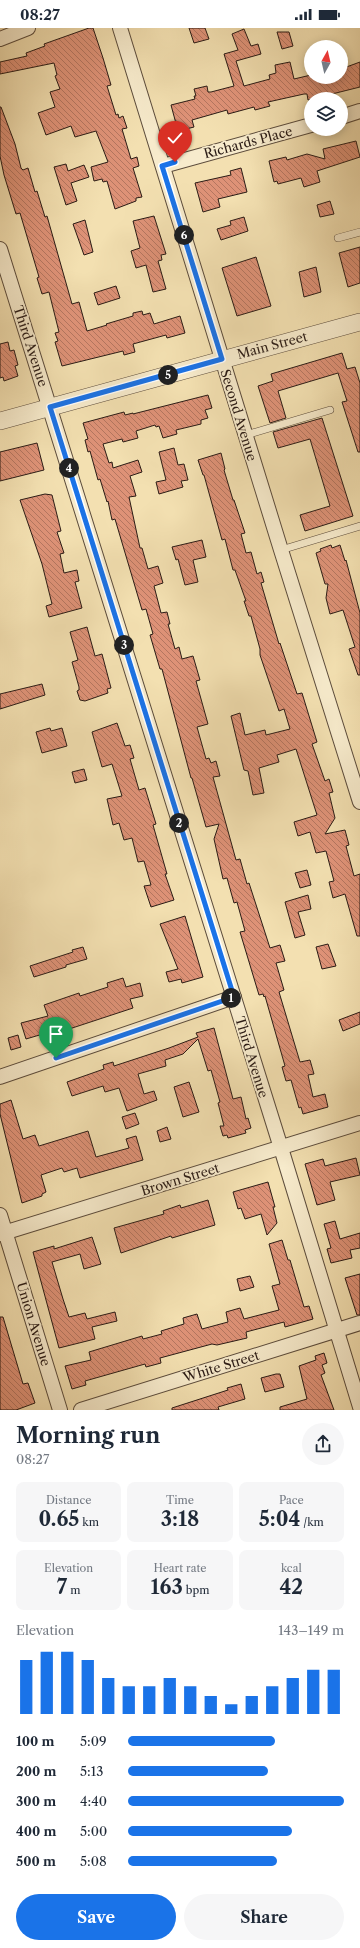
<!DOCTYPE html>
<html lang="en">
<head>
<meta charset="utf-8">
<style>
  :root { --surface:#fff; --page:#f6f6f7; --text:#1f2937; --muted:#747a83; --accent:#1a73e8 }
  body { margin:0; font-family:"Libre Caslon Text",serif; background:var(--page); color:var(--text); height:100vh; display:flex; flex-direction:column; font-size:15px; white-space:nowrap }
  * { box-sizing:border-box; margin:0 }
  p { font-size:13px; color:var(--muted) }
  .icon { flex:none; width:22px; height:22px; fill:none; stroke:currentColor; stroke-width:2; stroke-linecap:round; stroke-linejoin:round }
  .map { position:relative; height:1382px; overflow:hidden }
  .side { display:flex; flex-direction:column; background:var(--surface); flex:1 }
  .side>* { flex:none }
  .needle { width:26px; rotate:8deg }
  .controls { position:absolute; left:304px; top:12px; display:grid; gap:8px }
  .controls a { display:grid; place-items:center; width:44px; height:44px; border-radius:50%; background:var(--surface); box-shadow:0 2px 10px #0003; font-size:20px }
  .pin { position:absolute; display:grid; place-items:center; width:34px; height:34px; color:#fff; margin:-41px -17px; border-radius:50% 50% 50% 0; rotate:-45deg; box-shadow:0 0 4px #0007 }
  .pin .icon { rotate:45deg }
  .km { position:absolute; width:20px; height:20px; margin:-10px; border-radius:50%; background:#222; color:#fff; font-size:11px; line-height:20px; text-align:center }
  .round { display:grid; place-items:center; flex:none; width:42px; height:42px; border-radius:21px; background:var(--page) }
  .head { display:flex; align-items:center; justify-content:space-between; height:68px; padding:0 16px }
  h1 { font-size:22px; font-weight:800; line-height:30px }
  .metrics { display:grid; grid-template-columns:repeat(3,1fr); gap:6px; height:68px; padding:4px 16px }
  .metrics div { display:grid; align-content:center; border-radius:8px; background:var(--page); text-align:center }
  .metrics b { font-size:20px; font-weight:800 }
  .metrics small { font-size:11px; font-weight:400 }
  .metrics p { font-size:11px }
  .chart { height:112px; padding:8px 16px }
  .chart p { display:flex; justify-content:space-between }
  .chart svg { width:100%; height:72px; margin-top:4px; stroke:var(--accent); stroke-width:6 }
  .cta { display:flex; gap:8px; margin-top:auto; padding:8px 16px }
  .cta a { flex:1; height:46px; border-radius:24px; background:var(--accent); color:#fff; font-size:16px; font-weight:800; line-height:46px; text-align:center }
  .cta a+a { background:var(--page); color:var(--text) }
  ul { padding:0 16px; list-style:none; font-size:13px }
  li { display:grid; grid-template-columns:64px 48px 1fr; align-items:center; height:30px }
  li i { height:10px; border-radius:5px; background:var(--accent) }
  .status { display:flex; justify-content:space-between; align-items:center; height:28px; padding:0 20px; background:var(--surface); direction:ltr }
  .status svg { height:11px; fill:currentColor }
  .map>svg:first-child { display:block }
  .building { fill:url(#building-back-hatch); stroke:#2a1b15 }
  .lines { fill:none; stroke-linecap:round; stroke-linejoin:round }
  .service-casing { stroke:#5c4c3c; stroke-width:8 }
  .minor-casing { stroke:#5c4c3c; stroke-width:16 }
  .tertiary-casing { stroke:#5c4c3c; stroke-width:18 }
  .service { stroke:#f7ebcc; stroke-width:7 }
  .minor { stroke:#f7ebcc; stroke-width:14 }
  .tertiary { stroke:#f7ebcc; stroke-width:17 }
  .route-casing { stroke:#fff; stroke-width:8 }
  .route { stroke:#1a73e8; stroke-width:5 }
  .labels { text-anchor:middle; stroke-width:3.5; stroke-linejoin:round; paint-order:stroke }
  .street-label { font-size:13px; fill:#2a1b15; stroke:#f7ebcc }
</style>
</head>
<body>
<div class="status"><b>08:27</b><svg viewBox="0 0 49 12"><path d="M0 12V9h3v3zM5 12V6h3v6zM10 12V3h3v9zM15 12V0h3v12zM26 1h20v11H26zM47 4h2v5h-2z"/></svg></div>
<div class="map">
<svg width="360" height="1382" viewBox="0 0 360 1382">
  <defs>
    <pattern id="building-back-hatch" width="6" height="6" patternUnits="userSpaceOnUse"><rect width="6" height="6" fill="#de9277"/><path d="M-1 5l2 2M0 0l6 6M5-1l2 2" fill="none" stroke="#b47660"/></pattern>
  </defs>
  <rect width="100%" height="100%" fill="#f3e0b1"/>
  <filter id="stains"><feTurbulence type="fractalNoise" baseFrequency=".005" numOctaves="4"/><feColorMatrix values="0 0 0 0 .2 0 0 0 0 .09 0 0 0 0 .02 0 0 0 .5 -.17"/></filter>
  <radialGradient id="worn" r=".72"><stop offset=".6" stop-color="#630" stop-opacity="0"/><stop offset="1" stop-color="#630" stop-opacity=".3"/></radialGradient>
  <g class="building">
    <polygon points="89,0 93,0 103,30 111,57 107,58 116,87 118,86 119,90 123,88 127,100 122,101 131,131 137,129 139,138 133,140 142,169 136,170 136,173 115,181 107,153 103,154 102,151 94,153 91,139 108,134 96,103 75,109 71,98 46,107 38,85 55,79 50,64 60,61 55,48 57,47 54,35 0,46 0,34 27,28 26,25 45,18 44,16"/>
    <polygon points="189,0 205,0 209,11 194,15"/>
    <polygon points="244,1 251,18 258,16 261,26 236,33 244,58 270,51 269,47 276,45 275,37 290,34 294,51 311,47 311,49 341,49 341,41 360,34 360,59 308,72 307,66 304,66 268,74 270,78 255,82 254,79 228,86 227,82 192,92 194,99 178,103 171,77 195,71 194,68 196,68 194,61 207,58 208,64 211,64 234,58 224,26 238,22 232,6"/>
    <polygon points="277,4 289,4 293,18 282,21"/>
    <polygon points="0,79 1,79 15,116 21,140 23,142 28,140 35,164 37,163 45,189 47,188 72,276 79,274 87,303 107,297 106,296 133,288 133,285 142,283 143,287 150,285 154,296 180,288 185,305 167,310 166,307 133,316 135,324 124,327 123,323 62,338 55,314 58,313 55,305 59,304 49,264 42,266 37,250 39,249 20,185 16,186 4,147 0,128"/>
    <polygon points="356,113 360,129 317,143 320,154 304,159 301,150 278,156 277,153 274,154 269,133 286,129 287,132 307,126 325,131 323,121"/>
    <polygon points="66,136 68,143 84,137 89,149 71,155 77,173 66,177 54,139"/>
    <polygon points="241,140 247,164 218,171 220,179 203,184 195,155 231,147 230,143"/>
    <polygon points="330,173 334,186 320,189 317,177"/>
    <polygon points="154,188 166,226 161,227 162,232 158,233 166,261 153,264 146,237 136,240 131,223 140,220 133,193"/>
    <polygon points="244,189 248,203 221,212 217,201 231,197 230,193"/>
    <polygon points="85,192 93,224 84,227 73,196"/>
    <polygon points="360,219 360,255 348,259 339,225"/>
    <polygon points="256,229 271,278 237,288 222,240"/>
    <polygon points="316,239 321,264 304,269 299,244"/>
    <polygon points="116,258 120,270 98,277 94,265"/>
    <polygon points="8,314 10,323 14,322 18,337 15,338 18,348 4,353 3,349 0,350 0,316"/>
    <polygon points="342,325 347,341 355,339 360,355 360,424 358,424 342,374 347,373 338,345 278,363 286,390 270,395 258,358 273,353 271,346"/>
    <polygon points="208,367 212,380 205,382 208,390 201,392 201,396 176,402 177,406 163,410 159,398 156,399 155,397 136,403 138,410 123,414 122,411 103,416 109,435 112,434 113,440 138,432 142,444 130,448 136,468 129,469 140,520 142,520 148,541 158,538 163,555 154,558 161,585 167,584 170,596 168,596 175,621 179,619 182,631 193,628 200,652 196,653 208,696 197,699 206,731 209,730 211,735 216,733 220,748 213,749 236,832 240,831 247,856 249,855 270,920 280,917 285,933 276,935 284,962 279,964 300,1034 310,1032 314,1046 308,1047 313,1069 325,1066 328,1079 303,1086 301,1079 299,1080 291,1052 286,1053 282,1039 285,1038 265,968 264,969 263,966 259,967 240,904 245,903 237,874 234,875 227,850 223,851 214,811 219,796 206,799 192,750 191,750 162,641 160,641 150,607 153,606 146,581 142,582 115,491 112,492 108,473 107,474 100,451 98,452 90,423 88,424 85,412 88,411 83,395 124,384 125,387 133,385 133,386"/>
    <polygon points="322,390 353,488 305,503 300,487 330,478 310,411 278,420 273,404"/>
    <polygon points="37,415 44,442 0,453 0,424"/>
    <polygon points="174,420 178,437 184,436 188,452 181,453 183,459 159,466 156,454 166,452 159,424"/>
    <polygon points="221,425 225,441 224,442 233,472 234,472 245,505 241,506 246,525 251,524 257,546 261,544 264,554 261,555 279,616 280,615 297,666 302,665 317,714 312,716 325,753 329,751 333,764 329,765 335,790 325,806 345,802 349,817 346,818 354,848 360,846 360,908 357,908 345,866 333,870 329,854 334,853 326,823 316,825 310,804 298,808 294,794 317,787 296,721 277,727 279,734 259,740 264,765 253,767 248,743 244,742 231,688 240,685 245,707 265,702 266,707 290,701 284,681 279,683 260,627 260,621 251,588 249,588 244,573 246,573 235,542 233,542 225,511 222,512 204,447 203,447 198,432"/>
    <polygon points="45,466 52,467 61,503 57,504 64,525 60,526 64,545 77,542 79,553 75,554 82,580 49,589 46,578 52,576 42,536 20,472"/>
    <polygon points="202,512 206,529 193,532 198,554 185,557 178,531 176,532 172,519"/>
    <polygon points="331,517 332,520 340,517 345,533 346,532 360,585 360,647 358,647 349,621 355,619 343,582 330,586 326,570 328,556 325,556 316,525 321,523 320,521"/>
    <polygon points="87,599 95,628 102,626 111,660 107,661 108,665 85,673 80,672 77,663 79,662 79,659 72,634 78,632 70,604"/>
    <polygon points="42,656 45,667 0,681 0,666"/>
    <polygon points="117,695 125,718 130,717 134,730 130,731 139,762 145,760 156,796 153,797 167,846 165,846 174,872 151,879 144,858 151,857 144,833 138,834 132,810 124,812 119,795 113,797 107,771 122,768 112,736 102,739 92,704"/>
    <polygon points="50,700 51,703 62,700 67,718 42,725 36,704"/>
    <polygon points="84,741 87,752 75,755 72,744"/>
    <polygon points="307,842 311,857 300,860 295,845"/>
    <polygon points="308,867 311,881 298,884 305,907 295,910 285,874"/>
    <polygon points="185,888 203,949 182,955 181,951 169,954 166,944 178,941 160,896"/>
    <polygon points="328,916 336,938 322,941 316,919"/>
    <polygon points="83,919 87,931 66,937 66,939 34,949 30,938 73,924 72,922"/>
    <polygon points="123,950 126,959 140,955 143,968 130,971 133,980 54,1006 53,1003 26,1011 21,995 48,988 44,977 79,965 80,968 108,959 107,955"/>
    <polygon points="360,984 360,996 343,1003 339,992"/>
    <polygon points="214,1000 233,1071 241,1069 246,1091 248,1090 251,1100 245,1102 246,1105 228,1110 227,1107 223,1108 220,1098 224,1098 218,1075 220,1074 211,1042 208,1043 198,1011 183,1026 165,1032 166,1038 138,1046 144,1066 154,1063 157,1072 127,1083 119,1060 105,1064 103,1058 72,1068 67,1054 104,1041 103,1037 113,1034 114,1038 169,1020 198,1009 196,1005"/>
    <polygon points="18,1007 21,1019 11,1022 8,1010"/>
    <polygon points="189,1054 199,1084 183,1089 174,1059"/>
    <polygon points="11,1072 23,1111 35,1107 39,1118 88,1103 96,1129 129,1120 126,1111 136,1108 143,1132 80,1150 77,1140 64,1144 62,1140 41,1147 46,1164 42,1166 42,1168 22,1175 0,1086 0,1076"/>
    <polygon points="135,1085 139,1096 126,1101 122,1089"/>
    <polygon points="167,1099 171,1111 160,1114 157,1103"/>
    <polygon points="356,1130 360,1147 330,1154 335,1172 317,1177 305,1136 323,1131 325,1138"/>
    <polygon points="268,1154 275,1179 273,1179 277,1195 267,1207 261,1186 245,1191 241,1180 238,1181 233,1164"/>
    <polygon points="208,1172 215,1197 172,1210 171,1208 121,1225 114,1200 164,1186 163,1183 180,1177 181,1180"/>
    <polygon points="335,1193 340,1211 360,1205 360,1220 350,1222 352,1230 331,1235 327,1221 331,1220 324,1196"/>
    <polygon points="92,1209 101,1236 84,1241 80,1226 52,1234 63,1271 69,1289 85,1285 87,1291 115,1284 117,1293 92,1299 95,1311 59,1320 33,1224 54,1218 54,1221"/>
    <polygon points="282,1212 288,1232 290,1232 304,1279 309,1278 313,1291 285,1299 284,1294 246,1304 247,1310 217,1317 212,1316 160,1330 161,1335 146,1339 145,1336 85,1353 86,1357 72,1361 65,1338 91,1332 89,1324 142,1308 143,1311 162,1306 161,1303 184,1296 183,1290 197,1286 202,1301 228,1294 226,1284 240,1280 244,1291 279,1282 272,1258 280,1256 269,1216"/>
    <polygon points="360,1246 360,1287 357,1287 345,1250"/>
    <polygon points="250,1248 254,1259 240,1263 237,1251"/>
    <polygon points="0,1289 3,1289 23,1356 28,1355 35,1375 16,1382 0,1382"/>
    <polygon points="324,1325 327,1335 322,1337 325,1345 321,1347 334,1382 280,1382 280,1379 307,1371 299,1338 316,1332 315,1328"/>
    <polygon points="276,1346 280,1346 284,1359 265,1364 261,1350"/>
    <polygon points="241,1356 245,1371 218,1379 219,1382 172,1382 172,1380 228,1362 227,1360"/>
  </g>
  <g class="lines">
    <g class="service-casing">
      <g id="service">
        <polyline points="338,210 360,204"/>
        <polyline points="246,407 330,382"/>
        <polyline points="281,522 360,498"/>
      </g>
    </g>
    <g class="minor-casing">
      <g id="minor">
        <polyline points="120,0 281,522 360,774"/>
        <polyline points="0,11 28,0"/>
        <polyline points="341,89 360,83"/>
        <polyline points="163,138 311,97"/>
        <polyline points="0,221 281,1120 360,1379"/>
        <polyline points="0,1049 234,969"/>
        <polyline points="0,1187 60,1382"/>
        <polyline points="0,1206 360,1095"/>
        <polyline points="81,1382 360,1295"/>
      </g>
    </g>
    <g class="tertiary-casing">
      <polyline id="tertiary" points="0,393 360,294"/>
    </g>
    <use href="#service" class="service"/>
    <use href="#minor" class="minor"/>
    <use href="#tertiary" class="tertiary"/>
  </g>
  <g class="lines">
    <g class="route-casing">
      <polyline id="route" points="56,1030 234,969 50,379 222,331 162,138 175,134"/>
    </g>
    <use href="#route" class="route"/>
  </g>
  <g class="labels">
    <g class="street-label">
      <text transform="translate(248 114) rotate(-15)" y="5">Richards Place</text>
      <text transform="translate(272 317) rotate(-15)" y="5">Main Street</text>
      <text transform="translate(31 318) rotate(72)" y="5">Third Avenue</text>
      <text transform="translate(239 387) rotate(73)" y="5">Second Avenue</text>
      <text transform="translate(252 1029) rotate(73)" y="5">Third Avenue</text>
      <text transform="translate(180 1151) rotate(-17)" y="5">Brown Street</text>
      <text transform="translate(34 1296) rotate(73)" y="5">Union Avenue</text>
      <text transform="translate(221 1338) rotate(-17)" y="5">White Street</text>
    </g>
  </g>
  <rect width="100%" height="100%" filter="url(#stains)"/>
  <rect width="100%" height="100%" fill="url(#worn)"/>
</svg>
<div class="controls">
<a><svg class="needle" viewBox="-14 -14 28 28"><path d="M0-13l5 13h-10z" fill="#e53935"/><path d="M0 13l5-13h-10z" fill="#747a83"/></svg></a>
<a><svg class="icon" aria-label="layers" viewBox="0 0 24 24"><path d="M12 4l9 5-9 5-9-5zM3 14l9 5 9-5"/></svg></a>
</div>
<div class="pin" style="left:56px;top:1030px;background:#1e9e55"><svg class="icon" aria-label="arrive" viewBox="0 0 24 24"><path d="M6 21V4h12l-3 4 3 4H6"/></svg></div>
<div class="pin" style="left:175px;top:134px;background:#d93025"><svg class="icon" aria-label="check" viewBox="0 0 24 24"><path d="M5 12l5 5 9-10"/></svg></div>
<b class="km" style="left:231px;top:970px">1</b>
<b class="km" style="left:179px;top:795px">2</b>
<b class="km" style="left:124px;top:617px">3</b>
<b class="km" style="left:69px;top:440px">4</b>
<b class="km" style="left:168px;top:347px">5</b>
<b class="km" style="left:184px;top:207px">6</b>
</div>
<section class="side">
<div class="head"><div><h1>Morning run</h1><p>08:27</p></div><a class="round"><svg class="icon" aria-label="share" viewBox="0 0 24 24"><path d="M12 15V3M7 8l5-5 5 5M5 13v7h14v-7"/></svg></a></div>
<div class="metrics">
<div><p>Distance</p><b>0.65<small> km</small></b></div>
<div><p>Time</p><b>3:18</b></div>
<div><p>Pace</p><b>5:04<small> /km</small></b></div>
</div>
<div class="metrics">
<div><p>Elevation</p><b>7<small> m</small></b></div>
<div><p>Heart rate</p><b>163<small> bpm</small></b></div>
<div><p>kcal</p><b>42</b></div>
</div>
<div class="chart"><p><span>Elevation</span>143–149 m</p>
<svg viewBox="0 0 160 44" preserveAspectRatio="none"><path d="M5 44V11M15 44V6M25 44V6M35 44V11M45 44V22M55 44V27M65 44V27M75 44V22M85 44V27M95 44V33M105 44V38M115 44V33M125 44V27M135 44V22M145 44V17M155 44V17"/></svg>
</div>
<ul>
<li><b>100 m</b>5:09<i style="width:68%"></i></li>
<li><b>200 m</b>5:13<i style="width:65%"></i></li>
<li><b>300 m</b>4:40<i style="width:100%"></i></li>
<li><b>400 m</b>5:00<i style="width:76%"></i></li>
<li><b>500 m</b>5:08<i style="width:69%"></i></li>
</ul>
<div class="cta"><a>Save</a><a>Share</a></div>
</section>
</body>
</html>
